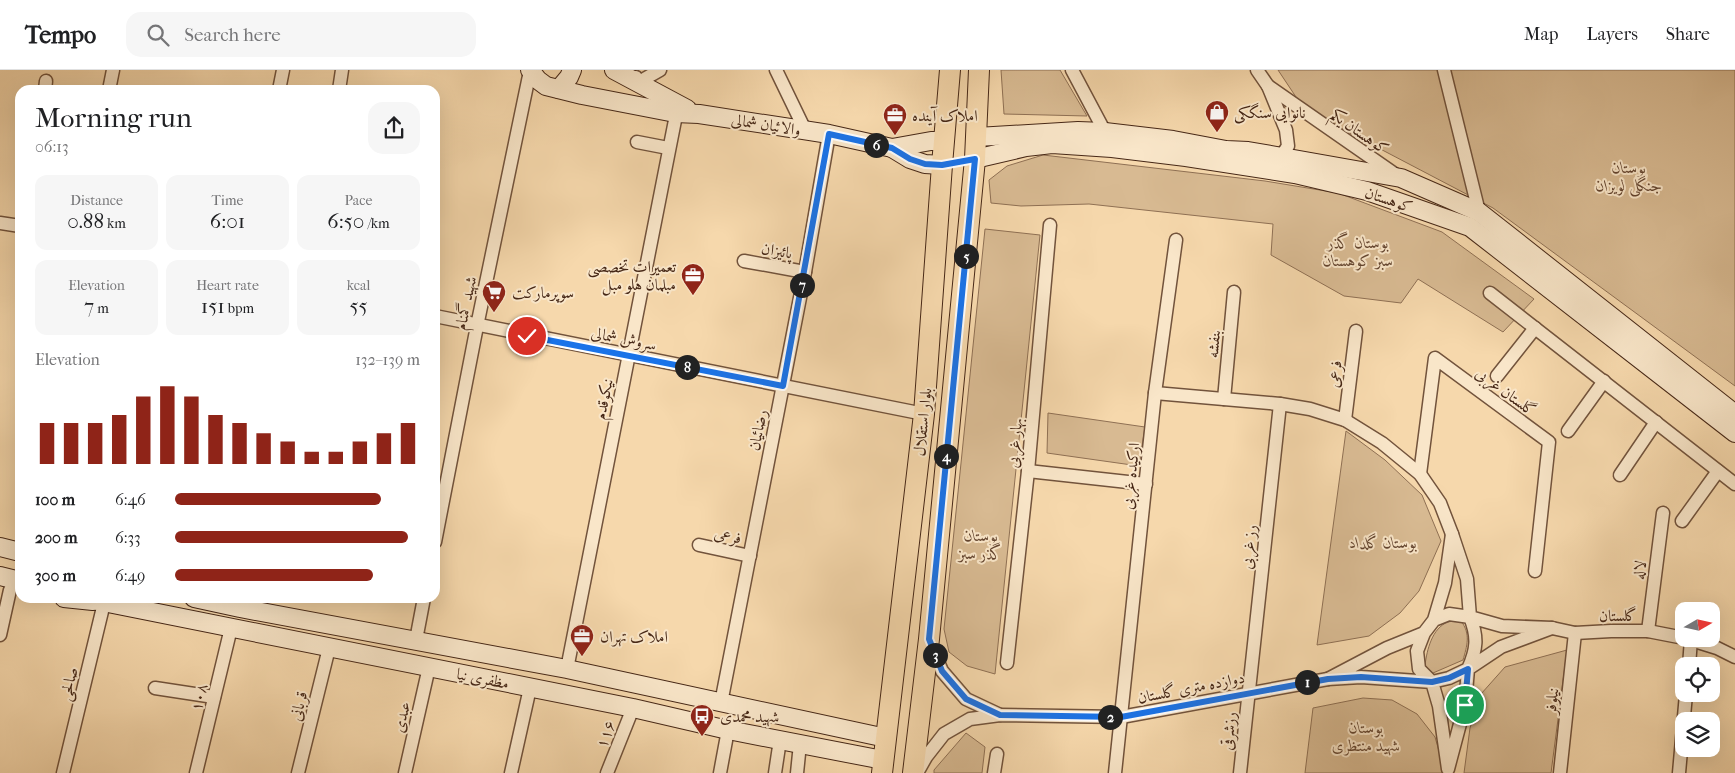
<!DOCTYPE html>
<html lang="en">
<head>
<meta charset="utf-8">
<style>
  :root { --surface:#fff; --page:#f6f6f6; --text:#202124; --muted:#757577; --line:#e0e0e0; --accent:#8f2418 }
  body { margin:0; font-family:"IM FELL French Canon",Amiri,serif; background:var(--page); color:var(--text); height:100vh; display:flex; flex-direction:column; font-size:19px; white-space:nowrap }
  * { box-sizing:border-box; margin:0 }
  p { font-size:16px; color:var(--muted) }
  .icon { flex:none; width:28px; height:28px; fill:none; stroke:currentColor; stroke-width:2; stroke-linecap:round; stroke-linejoin:round }
  .map { position:relative; flex:1; overflow:hidden }
  .side { position:absolute; left:15px; top:15px; width:425px; height:518px; display:flex; flex-direction:column; background:var(--surface); border-radius:15px; box-shadow:0 5px 20px #0002 }
  .side>* { flex:none }
  .needle { width:32px; rotate:81deg }
  .tools { position:absolute; left:1675px; top:532px; display:grid; gap:10px }
  .tools a { display:grid; place-items:center; width:45px; height:45px; border-radius:10px; background:var(--surface); box-shadow:0 5px 20px #0002; font-size:25px }
  .pin { position:absolute; display:grid; place-items:center; width:42px; height:42px; color:#fff; margin:-21px; border:2px solid #fff; border-radius:50%; box-shadow:0 1px 5px #0007 }
  .km { position:absolute; width:25px; height:25px; margin:-12px; border-radius:50%; background:#222; color:#fff; font-size:14px; line-height:25px; text-align:center }
  .round { display:grid; place-items:center; flex:none; width:52px; height:52px; border-radius:15px; background:var(--page) }
  .summary { display:flex; align-items:center; justify-content:space-between; height:85px; padding:0 20px }
  h1 { font-size:28px; font-weight:600; line-height:38px }
  .stats { display:grid; grid-template-columns:repeat(3,1fr); gap:8px; height:85px; padding:5px 20px }
  .stats div { display:grid; align-content:center; border-radius:12px; background:var(--page); text-align:center }
  .stats b { font-size:21px; font-weight:600 }
  .stats small { font-size:14px; font-weight:400 }
  .stats p { font-size:14px }
  .chart { height:140px; padding:10px 20px }
  .chart p { display:flex; justify-content:space-between }
  .chart svg { width:100%; height:90px; margin-top:5px; stroke:var(--accent); stroke-width:6 }
  ul { padding:0 20px; list-style:none; font-size:16px }
  li { display:grid; grid-template-columns:80px 60px 1fr; align-items:center; height:38px }
  li i { height:12px; border-radius:6px; background:var(--accent) }
  header { display:flex; align-items:center; gap:30px; box-sizing:border-box; height:70px; padding:0 25px; background:var(--surface); border-bottom:1px solid var(--line) }
  header strong { font-size:24px }
  nav { display:flex; gap:28px; margin-inline-start:auto; font-size:18px }
  .search { width:350px; height:45px; background:var(--page); display:flex; align-items:center; gap:12px; box-sizing:border-box; padding:0 18px; border-radius:15px; color:var(--muted); font-size:19px }
  .map>svg:first-child { display:block }
  .green { fill:#d8ba92; stroke:#8f7054 }
  .lines { fill:none; stroke-linecap:round; stroke-linejoin:round }
  .minor-casing { stroke:#72533c; stroke-width:15 }
  .secondary-casing { stroke:#462716; stroke-width:20 }
  .primary-casing { stroke:#462716; stroke-width:22 }
  .minor { stroke:#f9e6c9; stroke-width:12 }
  .secondary { stroke:#f9e6c9; stroke-width:18 }
  .primary { stroke:#f6d8ac; stroke-width:20 }
  .route-casing { stroke:#fff; stroke-width:10 }
  .route { stroke:#1a73e8; stroke-width:6 }
  .labels { text-anchor:middle; stroke-width:4; stroke-linejoin:round; paint-order:stroke }
  .poi-label { font-size:16px; fill:#462716; stroke:#f9e6c9; text-anchor:start }
  .street-label { font-size:16px; fill:#462716; stroke:#f9e6c9 }
  .park-label { font-size:16px; font-style:italic; fill:#63442f; stroke:#f9e6c9 }
</style>
</head>
<body>
<header>
<strong>Tempo</strong>
<div class="search"><svg class="icon" aria-label="search" viewBox="0 0 24 24"><circle cx="10" cy="10" r="6"/><path d="M15 15l6 6"/></svg>Search here</div>
<nav><a>Map</a><a>Layers</a><a>Share</a></nav>
</header>
<div class="map">
<svg width="1735" height="703" viewBox="0 0 1735 703">
  <rect width="100%" height="100%" fill="#f6d8ac"/>
  <filter id="stains"><feTurbulence type="fractalNoise" baseFrequency=".004" numOctaves="4"/><feColorMatrix values="0 0 0 0 .2 0 0 0 0 .09 0 0 0 0 .02 0 0 0 .5 -.17"/></filter>
  <radialGradient id="worn" r=".72"><stop offset=".6" stop-color="#630" stop-opacity="0"/><stop offset="1" stop-color="#630" stop-opacity=".3"/></radialGradient>
  <g class="green">
    <polygon points="1001,0 1060,0 1087,46 1004,44"/>
    <polygon points="1278,0 1735,0 1735,316 1493,138 1304,39"/>
    <polygon points="1043,85 1265,111 1338,123 1442,162 1534,229 1503,262 1418,209 1401,233 1344,226 1271,185 1273,154 1089,134 1021,136 991,133 989,110 1007,96"/>
    <polygon points="985,159 1040,165 995,604 967,596 949,582 944,559"/>
    <polygon points="1048,343 1145,357 1139,396 1047,383"/>
    <polygon points="1346,361 1385,390 1422,425 1441,471 1419,521 1400,543 1369,566 1317,575"/>
    <path d="M1461 551C1471 564 1467 576 1463 590L1433 603 1425 595C1427 580 1432 558 1448 552 1451 551 1457 551 1461 551Z"/>
    <polygon points="1567,580 1551,703 1464,703 1470,658 1481,624 1505,597"/>
    <polygon points="1363,628 1392,630 1417,644 1435,667 1443,695 1442,703 1305,703 1313,638"/>
    <polygon points="966,663 985,677 982,703 934,703 934,700"/>
  </g>
  <g class="lines">
    <g class="minor-casing">
      <g id="minor">
        <polyline points="776,0 805,60"/>
        <polyline points="1072,0 1105,62"/>
        <polyline points="1257,0 1268,16 1396,105"/>
        <polyline points="1444,0 1479,142"/>
        <polyline points="636,7 639,12 660,0"/>
        <polyline points="1268,16 1286,60 1288,76 1280,88"/>
        <polyline points="45,20 46,11"/>
        <polyline points="109,20 113,0"/>
        <polyline points="279,20 283,0"/>
        <polyline points="339,20 342,0"/>
        <polyline points="637,72 668,78"/>
        <polyline points="0,153 20,156"/>
        <polyline points="744,191 805,202"/>
        <polyline points="1490,223 1735,414"/>
        <polyline points="435,246 924,344"/>
        <polyline points="1497,306 1535,258"/>
        <polyline points="1155,323 1280,334 1310,339 1345,350 1382,373 1420,404 1440,433 1452,464"/>
        <polyline points="1224,329 1234,222"/>
        <polyline points="1345,350 1356,261"/>
        <polyline points="1568,361 1604,311"/>
        <polyline points="1028,401 1146,414"/>
        <polyline points="1420,404 1435,288 1549,372 1535,501"/>
        <polyline points="1620,405 1656,352"/>
        <polyline points="1682,451 1718,401"/>
        <polyline points="435,472 477,256 530,1"/>
        <polyline points="699,475 750,486"/>
        <polyline points="1552,558 1575,563 1611,561 1648,561 1684,568"/>
        <polyline points="1648,561 1663,443"/>
        <path d="M1424 563 1387 578 1328 609 1361 607 1432 612 1449 608 1468 599C1477 579 1478 567 1470 547L1449 544 1434 550 1424 563 1417 581 1419 599 1432 612 1439 636 1448 699 1465 635 1468 599 1501 577 1552 558 1502 556 1470 547 1467 509 1452 464 1445 513 1434 550"/>
        <polyline points="0,565 10,520"/>
        <polyline points="1688,569 1717,578 1735,587"/>
        <polyline points="416,570 424,528"/>
        <polyline points="930,573 942,601 966,629 1000,645"/>
        <polyline points="1007,593 1028,401 1050,155"/>
        <polyline points="1689,596 1691,569"/>
        <polyline points="567,599 678,35"/>
        <polyline points="155,618 214,627"/>
        <polyline points="721,633 805,202 829,64"/>
        <polyline points="63,703 104,533"/>
        <polyline points="196,703 231,558"/>
        <polyline points="298,703 329,578"/>
        <polyline points="405,703 429,597"/>
        <polyline points="511,703 530,618"/>
        <polyline points="607,703 633,638"/>
        <polyline points="720,703 728,660"/>
        <polyline points="775,703 780,670"/>
        <polyline points="797,703 800,674"/>
        <polyline points="917,703 926,687 944,664 970,649 1000,645 1121,647 1328,609"/>
        <polyline points="994,703 997,684"/>
        <polyline points="1115,703 1155,323 1176,170"/>
        <polyline points="1240,703 1280,334"/>
        <polyline points="1560,703 1575,563"/>
        <polyline points="1679,703 1686,624"/>
      </g>
    </g>
    <g class="secondary-casing">
      <g id="secondary">
        <polyline points="530,0 538,10 546,16 582,25 675,43 699,44 829,64 892,78 910,89 925,94 942,95"/>
        <polyline points="614,0 687,39"/>
        <polyline points="559,19 569,7 572,0"/>
        <polyline points="977,67 1078,61 1105,62 1173,70 1226,80 1248,81 1401,108 1479,142 1735,344"/>
        <polyline points="892,78 931,71 944,71"/>
        <polyline points="975,89 1026,77 1052,74 1112,78 1186,87 1295,104 1367,121 1470,157 1735,363"/>
        <polyline points="0,477 20,482"/>
        <polyline points="0,506 20,511"/>
        <polyline points="64,528 93,531"/>
        <polyline points="83,528 633,638 728,660 883,690"/>
        <polyline points="194,528 240,538 567,599 886,668"/>
      </g>
    </g>
    <g class="primary-casing">
      <g id="primary">
        <polyline points="882,703 924,344 942,95 950,0"/>
        <polyline points="913,703 929,569 975,89 979,0"/>
      </g>
    </g>
    <use href="#minor" class="minor"/>
    <use href="#secondary" class="secondary"/>
    <use href="#primary" class="primary"/>
  </g>
  <g class="lines">
    <g class="route-casing">
      <polyline id="route" points="527,266 783,316 829,64 892,78 910,89 925,94 942,95 975,89 929,569 942,601 966,629 1000,645 1121,647 1328,609 1361,607 1432,612 1449,608 1468,599 1465,635"/>
    </g>
    <use href="#route" class="route"/>
  </g>
  <defs>
    <g id="shop-pin" transform="scale(1.25)"><path d="M0 17L-7.5 6A9.5 9.5 0 1 1 7.5 6Z" fill="#8f2418" stroke="#f9e6c9"/><path d="M-5-2.5h2.3a2.7 3.5 0 0 1 5.4 0H5L5.5 6h-11ZM-1.5-2.5h3a1.5 2.3 0 0 0-3 0Z" fill="#fff"/></g>
    <g id="office-pin" transform="scale(1.25)"><path d="M0 17L-7.5 6A9.5 9.5 0 1 1 7.5 6Z" fill="#8f2418" stroke="#f9e6c9"/><path d="M-6-3h4V-5.5h4V-3h4V5H-6ZM-1-4.5V-3h2v-1.5ZM-6 0V1H6V0Z" fill="#fff"/></g>
    <g id="supermarket-pin" transform="scale(1.25)"><path d="M0 17L-7.5 6A9.5 9.5 0 1 1 7.5 6Z" fill="#8f2418" stroke="#f9e6c9"/><path d="M-6-5.5h2.5l.6 2H6L4.5 2H-2.5L-4.4-4H-6ZM-1.5 3.2a1.3 1.3 0 1 0 .1 0ZM3 3.2a1.3 1.3 0 1 0 .1 0Z" fill="#fff"/></g>
    <g id="bus-pin" transform="scale(1.25)"><path d="M0 17L-7.5 6A9.5 9.5 0 1 1 7.5 6Z" fill="#8f2418" stroke="#f9e6c9"/><path d="M-5-6H5V4H4V6H2V4H-2V6H-4V4H-5ZM-3.5-4V0h7V-4ZM-3.5 1.2v1.5H-2V1.2ZM2 1.2v1.5H3.5V1.2Z" fill="#fff"/></g>
  </defs>
  <g fill-rule="evenodd">
    <use href="#shop-pin" x="1217" y="42"/>
    <use href="#office-pin" x="895" y="45"/>
    <use href="#office-pin" x="693" y="205"/>
    <use href="#supermarket-pin" x="494" y="222"/>
    <use href="#office-pin" x="582" y="566"/>
    <use href="#bus-pin" x="702" y="646"/>
  </g>
  <g class="labels">
    <g class="poi-label">
      <text x="1234" y="48">نانوایی سنگکی</text>
      <text x="912" y="51">املاک آینده</text>
      <text x="676" y="202" text-anchor="end">تعمیرات تخصصی<tspan x="676" dy="18">مبلمان هلو مبل</tspan></text>
      <text x="512" y="228">سوپرمارکت</text>
      <text x="600" y="572">املاک تهران</text>
      <text x="720" y="652">شهید محمدی</text>
    </g>
    <g class="street-label">
      <text transform="translate(766 54) rotate(9)" y="6">والائیان شمالی</text>
      <text transform="translate(1360 61) rotate(35)" y="6">کوهستان یکم</text>
      <text transform="translate(1389 129) rotate(19)" y="6">کوهستان</text>
      <text transform="translate(777 180) rotate(10)" y="6">پائیزان</text>
      <text transform="translate(465 233) rotate(-78)" y="6">شهید گمنام</text>
      <text transform="translate(624 268) rotate(11)" y="6">سروش شمالی</text>
      <text transform="translate(1213 274) rotate(-85)" y="6">بنفشه</text>
      <text transform="translate(1334 304) rotate(-83)" y="6">فرعی</text>
      <text transform="translate(1506 321) rotate(36)" y="6">گلستان غربی</text>
      <text transform="translate(603 329) rotate(-79)" y="6">نیکوقدم</text>
      <text transform="translate(922 352) rotate(-84)" y="6">بلوار استقلال</text>
      <text transform="translate(757 360) rotate(-79)" y="6">رضائیان</text>
      <text transform="translate(1014 373) rotate(-85)" y="6">بهار غربی</text>
      <text transform="translate(1130 406) rotate(-84)" y="6">ارکیده غربی</text>
      <text transform="translate(728 465) rotate(12)" y="6">فرعی</text>
      <text transform="translate(1248 477) rotate(-84)" y="6">رز غربی</text>
      <text transform="translate(1639 500) rotate(-83)" y="6">لاله</text>
      <text transform="translate(1618 545) rotate(-1)" y="6">گلستان</text>
      <text transform="translate(483 608) rotate(11)" y="6">مظفری نیا</text>
      <text transform="translate(68 614) rotate(-77)" y="6">صالحی</text>
      <text transform="translate(1191 617) rotate(-11)" y="6">دوازده متری گلستان</text>
      <text transform="translate(198 627) rotate(-77)" y="6">۱۰۸</text>
      <text transform="translate(1551 631) rotate(-84)" y="6">نیلوفر</text>
      <text transform="translate(298 636) rotate(-76)" y="6">قربانی</text>
      <text transform="translate(401 647) rotate(-77)" y="6">عبدی</text>
      <text transform="translate(1228 661) rotate(-84)" y="6">رزشرقی</text>
      <text transform="translate(605 664) rotate(-69)" y="6">۱۱۶</text>
    </g>
    <g class="park-label">
      <text x="1629" y="103">بوستان<tspan x="1629" dy="18">جنگلی لویزان</tspan></text>
      <text x="1358" y="178">بوستان گذر<tspan x="1358" dy="18">سبز کوهستان</tspan></text>
      <text x="981" y="471">بوستان<tspan x="981" dy="18">گذر سبز</tspan></text>
      <text x="1383" y="478">بوستان گلداد</text>
      <text x="1366" y="663">بوستان<tspan x="1366" dy="18">شهید منتظری</tspan></text>
    </g>
  </g>
  <rect width="100%" height="100%" filter="url(#stains)"/>
  <rect width="100%" height="100%" fill="url(#worn)"/>
</svg>
<div class="tools">
<a><svg class="needle" viewBox="-14 -14 28 28"><path d="M0-13l5 13h-10z" fill="#e53935"/><path d="M0 13l5-13h-10z" fill="#757577"/></svg></a>
<a><svg class="icon" aria-label="locate" viewBox="0 0 24 24"><circle cx="12" cy="12" r="6"/><path d="M12 2v4M12 18v4M2 12h4M18 12h4"/></svg></a>
<a><svg class="icon" aria-label="layers" viewBox="0 0 24 24"><path d="M12 4l9 5-9 5-9-5zM3 14l9 5 9-5"/></svg></a>
</div>
<div class="pin" style="left:1465px;top:635px;background:#1e9e55"><svg class="icon" aria-label="arrive" viewBox="0 0 24 24"><path d="M6 21V4h12l-3 4 3 4H6"/></svg></div>
<div class="pin" style="left:527px;top:266px;background:#d93025"><svg class="icon" aria-label="check" viewBox="0 0 24 24"><path d="M5 12l5 5 9-10"/></svg></div>
<b class="km" style="left:1307px;top:612px">1</b>
<b class="km" style="left:1110px;top:647px">2</b>
<b class="km" style="left:935px;top:585px">3</b>
<b class="km" style="left:946px;top:386px">4</b>
<b class="km" style="left:966px;top:186px">5</b>
<b class="km" style="left:876px;top:75px">6</b>
<b class="km" style="left:802px;top:215px">7</b>
<b class="km" style="left:687px;top:297px">8</b>
<section class="side">
<div class="summary"><div><h1>Morning run</h1><p>06:13</p></div><a class="round"><svg class="icon" aria-label="share" viewBox="0 0 24 24"><path d="M12 15V3M7 8l5-5 5 5M5 13v7h14v-7"/></svg></a></div>
<div class="stats">
<div><p>Distance</p><b>0.88<small> km</small></b></div>
<div><p>Time</p><b>6:01</b></div>
<div><p>Pace</p><b>6:50<small> /km</small></b></div>
</div>
<div class="stats">
<div><p>Elevation</p><b>7<small> m</small></b></div>
<div><p>Heart rate</p><b>151<small> bpm</small></b></div>
<div><p>kcal</p><b>55</b></div>
</div>
<div class="chart"><p><span>Elevation</span>132–139 m</p>
<svg viewBox="0 0 160 44" preserveAspectRatio="none"><path d="M5 44V24M15 44V24M25 44V24M35 44V20M45 44V11M55 44V6M65 44V11M75 44V20M85 44V24M95 44V29M105 44V33M115 44V38M125 44V38M135 44V33M145 44V29M155 44V24"/></svg>
</div>
<ul>
<li><b>100 m</b>6:46<i style="width:84%"></i></li>
<li><b>200 m</b>6:33<i style="width:95%"></i></li>
<li><b>300 m</b>6:49<i style="width:81%"></i></li>
</ul>
</section>
</div>
</body>
</html>
